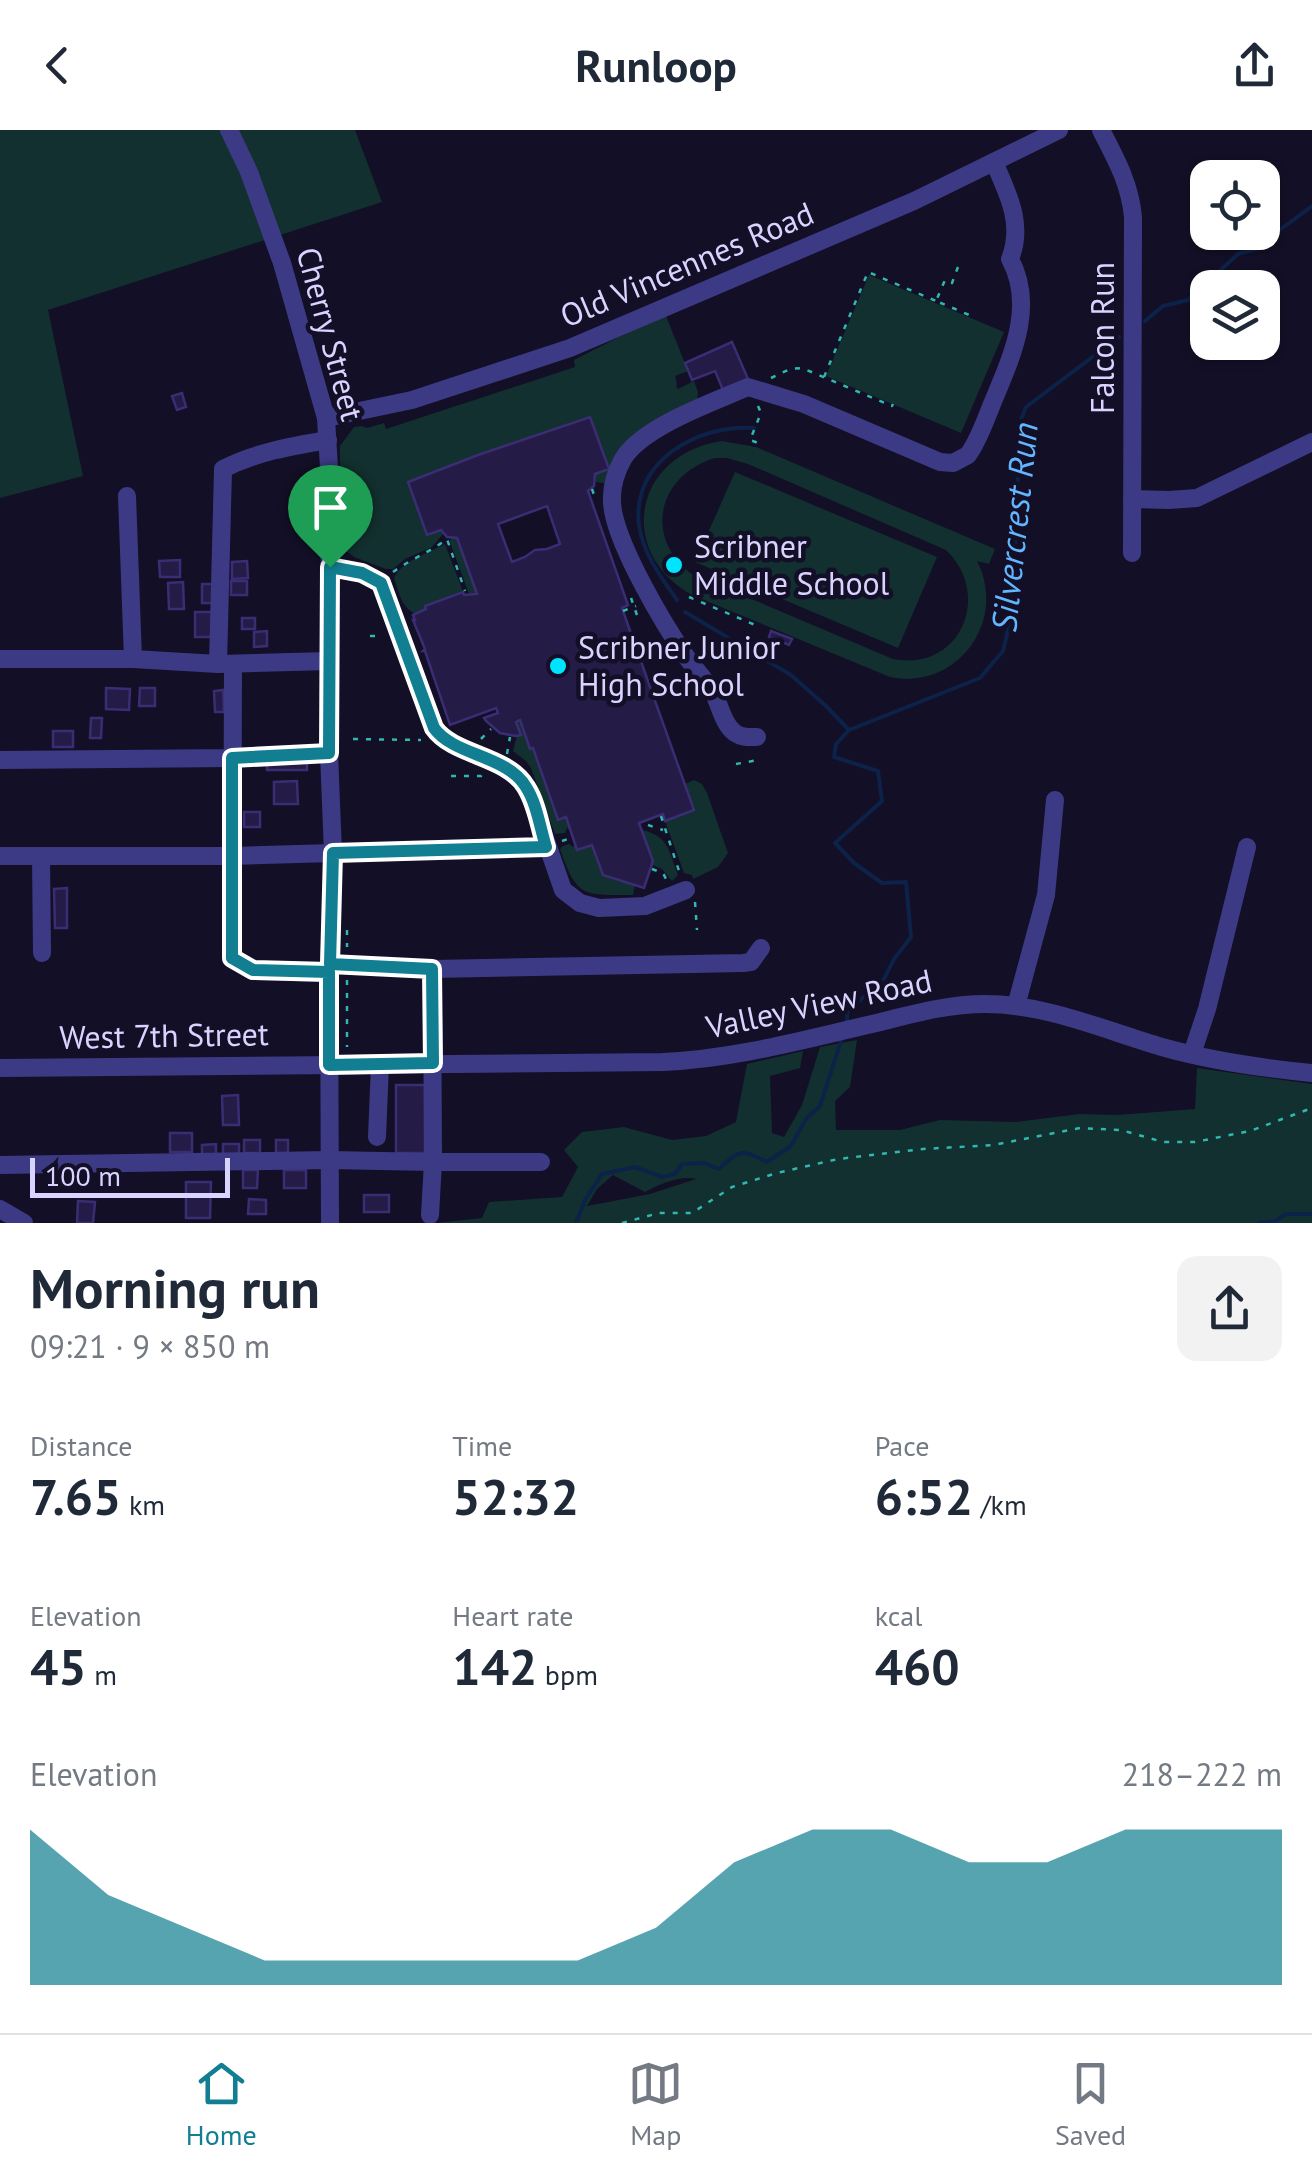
<!DOCTYPE html>
<html lang="en">
<head>
<meta charset="utf-8">
<style>
  :root { --surface:#fff; --page:#f2f2f3; --text:#1f2937; --muted:#747a83; --line:#e0e1e3; --accent:#117e91 }
  body { margin:0; font-family:"PT Sans",sans-serif; background:var(--page); color:var(--text); height:100vh; display:flex; flex-direction:column; font-size:38px; white-space:nowrap }
  * { box-sizing:border-box; margin:0 }
  p { font-size:32px; color:var(--muted) }
  .icon { flex:none; width:55px; height:55px; fill:none; stroke:currentColor; stroke-width:2; stroke-linecap:round; stroke-linejoin:round }
  .map { position:relative; height:1093px; overflow:hidden }
  .drawer { display:flex; flex-direction:column; background:var(--surface); flex:1 }
  .drawer>* { flex:none }
  .controls { position:absolute; left:1190px; top:30px; display:grid; gap:20px }
  .controls a { display:grid; place-items:center; width:90px; height:90px; border-radius:20px; background:var(--surface); box-shadow:0 2px 8px #0004; font-size:50px }
  .scale { position:absolute; left:30px; bottom:25px; width:200px; box-sizing:border-box; padding-left:10px; border:5px solid #d9d4ff; border-top:0; font-size:28px; line-height:35px; white-space:nowrap; color:#d9d4ff; -webkit-text-stroke:8px #130f26; paint-order:stroke }
  .pin { position:absolute; display:grid; place-items:center; width:85px; height:85px; color:#fff; margin:-102px -42px; border-radius:50% 50% 50% 0; rotate:-45deg; box-shadow:0 0 10px #0007 }
  .pin .icon { rotate:45deg }
  .round { display:grid; place-items:center; flex:none; width:105px; height:105px; border-radius:20px; background:var(--page) }
  .overview { display:flex; align-items:center; justify-content:space-between; height:170px; padding:0 30px }
  h1 { font-size:55px; font-weight:700; line-height:75px }
  .metrics { display:grid; grid-template-columns:repeat(3,1fr); gap:15px; height:170px; padding:10px 30px }
  .metrics div { display:grid; align-content:center }
  .metrics b { font-size:50px; font-weight:700 }
  .metrics small { font-size:28px; font-weight:400 }
  .metrics p { font-size:28px }
  .chart { height:280px; padding:20px 30px }
  .chart p { display:flex; justify-content:space-between }
  .chart svg { width:100%; height:180px; margin-top:10px; fill:var(--accent); opacity:.7 }
  header { display:flex; justify-content:space-between; align-items:center; height:130px; padding:0 30px; background:var(--surface); font-size:45px; font-weight:700 }
  .tabs { display:flex; justify-content:space-around; align-items:center; height:140px; border-top:2px solid var(--line); background:var(--surface); font-size:28px; color:var(--muted) }
  .tabs a { display:grid; justify-items:center; gap:5px }
  .tabs .current { color:var(--accent) }
  .map>svg:first-child { display:block }
  .green { fill:#12302f; fill-rule:evenodd }
  .lines { fill:none; stroke-linecap:round; stroke-linejoin:round }
  .stream { stroke:#0c2248; stroke-width:4 }
  .building { fill:#241b47; stroke:#3b2d73; stroke-width:2.5; fill-rule:evenodd }
  .path { stroke:#2fb8b0; stroke-width:2.5; stroke-dasharray:5 8; stroke-linecap:butt }
  .minor { stroke:#3d3a85; stroke-width:18 }
  .route-casing { stroke:#fff; stroke-width:20 }
  .route { stroke:#117e91; stroke-width:12 }
  .poi-dot { fill:#00e5ff; stroke:#130f26; stroke-width:4 }
  .labels { text-anchor:middle; stroke-width:9; stroke-linejoin:round; paint-order:stroke }
  .street-label { font-size:32px; fill:#d9d4ff; stroke:#130f26 }
  .poi-label { font-size:32px; fill:#d9d4ff; stroke:#130f26; text-anchor:start }
  .water-label { font-size:35px; font-style:italic; fill:#62b6ff; stroke:#130f26 }
</style>
</head>
<body>
<header><svg class="icon" aria-label="back" viewBox="0 0 24 24"><path d="M15 5l-7 7 7 7"/></svg>Runloop<svg class="icon" aria-label="share" viewBox="0 0 24 24"><path d="M12 15V3M7 8l5-5 5 5M5 13v7h14v-7"/></svg></header>
<div class="map">
<svg width="1312" height="1093" viewBox="0 0 1312 1093">
  <rect width="100%" height="100%" fill="#130f26"/>
  <g class="green">
    <polygon points="0,0 355,0 382,72 48,180 83,346 0,368"/>
    <polygon points="869,145 1004,202 961,303 826,246"/>
    <polygon points="666,186 688,241 675,246 677,254 676,256 678,259 694,251 698,262 697,274 646,299 609,354 596,352 595,344 609,339 590,288 581,289 408,352 426,404 441,400 443,404 432,417 405,429 393,439 386,439 354,427 345,420 345,384 340,383 340,316 354,297 362,296 367,298 384,293 386,299 575,237 574,230 621,206"/>
    <path d="M722 311 756 317 995 419 989 434 977 431C1008 491 957 561 890 547L692 465C615 422 634 324 722 311ZM715 328H727L748 334 946 420C993 465 960 542 893 529L690 443C643 405 659 345 715 328Z"/>
    <polygon points="735,342 937,427 898,518 695,432"/>
    <polygon points="451,408 457,408 477,464 469,464 450,412"/>
    <path d="M445 414 463 462 426 476V479L416 484C401 478 399 462 394 448 402 431 428 423 445 414Z"/>
    <polygon points="520,590 530,619 533,618 558,689 566,687 570,700 567,698 565,703 555,704 531,638 526,631 513,621 517,606 521,605 516,592"/>
    <polygon points="694,650 702,654 707,663 728,723 718,737 693,749 692,745 684,743 665,691 694,680 685,654"/>
    <path d="M642 700C669 706 669 722 678 745L672 751 662 739 652 735 653 731Z"/>
    <path d="M569 714 573 717 575 714 592 715 635 755 633 765C583 765 577 768 560 719L563 716Z"/>
    <path d="M857 910 850 957 835 971 836 1000H900L940 990 1015 992 1079 984 1117 985 1195 979 1197 938 1312 954V1093H436L482 1088 489 1072 562 1067 578 1037 564 1020 582 1002 624 997 672 1010 706 1006 736 992 747 934 803 921 800 938 770 946 772 1003 784 1007 802 975 820 917ZM613 1045 645 1062C659 1054 681 1045 696 1049L650 1064 587 1076 597 1059Z"/>
  </g>
  <g class="lines">
    <g class="stream">
      <polyline points="1145,191 1163,176 1188,170 1238,124 1260,118 1281,99 1312,76"/>
      <path d="M677 470C661 447 643 424 639 395 631 331 698 294 754 298"/>
      <polyline points="685,482 791,545 826,576 849,600"/>
      <polyline points="847,891 847,882 884,849 894,829 911,807 906,752 882,753 854,733 835,713 882,671 878,641 834,627 836,614 849,600 980,548 1003,521 1010,492 1015,448 1015,399 1020,312 1018,297 1026,277 1119,207"/>
      <path d="M576 1093 585 1070 602 1044 635 1037 662 1047 675 1044 682 1034 704 1033 719 1039C741 1019 740 1019 767 1032L791 1016 806 989 820 976 841 911"/>
      <polyline points="1259,1093 1275,1091 1286,1084 1312,1084"/>
    </g>
  </g>
  <g class="building">
    <polygon points="732,212 748,249 723,260 715,241 692,250 685,233"/>
    <polygon points="182,263 186,277 177,280 172,266"/>
    <path d="M590 287 609 339 595 344 594 356 588 361 628 475 622 478 623 481 694 680 665 691 663 684 639 693 653 731 644 758 603 745 592 715 577 720 566 687 558 690 533 618 530 619 520 590 516 592 521 605 516 606 500 603 486 591 484 588 498 583 496 578 450 595 425 521H423L425 519 413 490H415L413 485 426 479 425 476 463 462 464 465 477 464 457 408 447 407 441 400 427 405 408 352 478 325ZM547 376 560 414 547 419 535 420 525 427 512 432 498 394Z"/>
    <polygon points="180,430 180,447 160,447 159,431"/>
    <polygon points="247,431 248,448 232,449 232,432"/>
    <rect x="231" y="451" width="16" height="14"/>
    <polygon points="183,452 184,479 169,479 168,453"/>
    <rect x="202" y="454" width="12" height="19"/>
    <polygon points="195,482 214,482 215,507 195,507"/>
    <rect x="242" y="488" width="13" height="11"/>
    <polygon points="267,501 267,516 254,517 254,502"/>
    <polygon points="771,501 792,509 789,515 769,507"/>
    <polygon points="106,558 130,559 129,580 106,579"/>
    <polygon points="140,558 155,558 155,576 139,576"/>
    <polygon points="223,560 224,582 215,582 214,561"/>
    <polygon points="91,588 102,588 101,608 90,608"/>
    <rect x="53" y="601" width="20" height="16"/>
    <rect x="267" y="631" width="40" height="9"/>
    <polygon points="297,651 298,674 274,674 274,652"/>
    <rect x="244" y="682" width="16" height="15"/>
    <polygon points="67,758 67,798 55,798 54,759"/>
    <rect x="396" y="955" width="29" height="68"/>
    <polygon points="238,965 239,995 223,995 222,966"/>
    <rect x="170" y="1003" width="22" height="19"/>
    <rect x="244" y="1010" width="16" height="13"/>
    <rect x="276" y="1010" width="12" height="13"/>
    <polygon points="216,1014 216,1026 202,1026 202,1015"/>
    <rect x="223" y="1014" width="16" height="11"/>
    <polygon points="243,1040 258,1040 257,1058 243,1058"/>
    <rect x="284" y="1040" width="22" height="18"/>
    <polygon points="186,1052 211,1052 210,1088 186,1088"/>
    <rect x="364" y="1065" width="25" height="17"/>
    <polygon points="249,1069 266,1070 266,1084 248,1084"/>
    <polygon points="78,1071 95,1072 93,1093 77,1093"/>
  </g>
  <g class="lines">
    <g class="path">
      <polyline points="958,137 952,153 945,150 936,171 974,187"/>
      <polyline points="824,247 868,142 936,171"/>
      <polyline points="771,248 790,239 802,238 892,276 893,274"/>
      <polyline points="758,276 761,283 750,310 758,313"/>
      <polyline points="592,359 596,371"/>
      <path d="M393 442C411 429 430 422 447 409L465 461"/>
      <polyline points="689,467 760,497"/>
      <polyline points="631,468 637,485"/>
      <polyline points="623,481 636,476"/>
      <polyline points="370,506 383,506"/>
      <polyline points="353,609 421,610"/>
      <polyline points="481,609 491,599"/>
      <polyline points="507,624 510,607"/>
      <polyline points="736,634 758,630"/>
      <polyline points="451,646 481,646 482,643"/>
      <polyline points="661,686 681,747"/>
      <polyline points="648,695 663,700"/>
      <polyline points="562,711 571,708"/>
      <polyline points="652,739 663,743 666,749"/>
      <polyline points="695,772 697,800"/>
      <polyline points="347,800 347,817"/>
      <polyline points="347,850 347,917"/>
      <polyline points="622,1093 659,1083 692,1083 732,1057 777,1043 838,1029 923,1019 993,1015 1080,998 1121,1000 1163,1012 1195,1012 1250,1001 1312,978"/>
    </g>
    <g class="minor">
      <polyline points="229,0 249,42 282,133 326,288 330,355 329,623 333,723 329,843 330,1093"/>
      <path d="M1101 0C1116 29 1130 54 1133 87L1132 423"/>
      <polyline points="326,288 412,270 570,218 914,71 1059,0"/>
      <polyline points="127,366 133,529"/>
      <polyline points="1132,369 1169,370 1197,368 1312,312"/>
      <path d="M330 437 362 443 381 453 434 598C453 624 504 626 528 659L563 760 580 773 599 778 645 776 686 760"/>
      <polyline points="0,529 133,529 218,534 329,531"/>
      <path d="M218 534 223 339C256 322 292 316 328 310"/>
      <polyline points="233,534 232,828 253,841 329,843"/>
      <path d="M757 607C749 607 742 608 735 603 723 594 720 575 713 562 705 549 694 538 685 525 663 493 620 420 613 381 610 364 614 345 623 329 642 297 713 272 748 257L804 274 940 332 953 333 968 325C979 310 985 291 992 274 1011 228 1036 177 1010 129 1024 94 1008 64 994 32"/>
      <polyline points="0,630 232,628 329,623"/>
      <polyline points="0,726 231,726 546,717"/>
      <polyline points="41,726 42,823"/>
      <polyline points="330,834 432,839 743,833 751,832 761,818"/>
      <polyline points="1016,876 1046,765 1055,670"/>
      <polyline points="1192,924 1207,879 1247,717"/>
      <path d="M0 938 663 932C734 929 802 910 872 894 909 885 946 874 985 874 1046 874 1104 900 1162 917 1211 931 1261 938 1312 943"/>
      <polyline points="377,1007 380,934"/>
      <polyline points="0,1035 330,1030 433,1032 432,839"/>
      <polyline points="0,1079 24,1093"/>
      <polyline points="430,1085 433,1032 541,1032"/>
    </g>
  </g>
  <g class="lines">
    <g class="route-casing">
      <path id="route" d="M330 437 362 443 381 453 434 598C454 626 507 625 526 657 537 674 540 698 546 717L333 723 330 834 432 839 433 933 329 935V842L253 840 232 828V628L329 623Z"/>
    </g>
    <use href="#route" class="route"/>
  </g>
  <g class="poi-dot">
    <circle cx="674" cy="435" r="10"/>
    <circle cx="558" cy="536" r="10"/>
  </g>
  <g class="labels">
    <g class="street-label">
      <text transform="translate(687 135) rotate(-23)" y="11">Old Vincennes Road</text>
      <text transform="translate(330 204) rotate(75)" y="11">Cherry Street</text>
      <text transform="translate(1103 208) rotate(-90)" y="11">Falcon Run</text>
      <text transform="translate(819 874) rotate(-12)" y="11">Valley View Road</text>
      <text transform="translate(164 906) rotate(-1)" y="11">West 7th Street</text>
    </g>
    <g class="poi-label">
      <text x="694" y="428">Scribner<tspan x="694" dy="37">Middle School</tspan></text>
      <text x="578" y="529">Scribner Junior<tspan x="578" dy="37">High School</tspan></text>
    </g>
    <g class="water-label">
      <text transform="translate(1015 397) rotate(-84)" y="12">Silvercrest Run</text>
    </g>
  </g>
</svg>
<div class="controls">
<a><svg class="icon" aria-label="locate" viewBox="0 0 24 24"><circle cx="12" cy="12" r="6"/><path d="M12 2v4M12 18v4M2 12h4M18 12h4"/></svg></a>
<a><svg class="icon" aria-label="layers" viewBox="0 0 24 24"><path d="M12 4l9 5-9 5-9-5zM3 14l9 5 9-5"/></svg></a>
</div>
<div class="scale">100 m</div>
<div class="pin" style="left:330px;top:437px;background:#1e9e55"><svg class="icon" aria-label="arrive" viewBox="0 0 24 24"><path d="M6 21V4h12l-3 4 3 4H6"/></svg></div>
</div>
<section class="drawer">
<div class="overview"><div><h1>Morning run</h1><p>09:21 · 9 × 850 m</p></div><a class="round"><svg class="icon" aria-label="share" viewBox="0 0 24 24"><path d="M12 15V3M7 8l5-5 5 5M5 13v7h14v-7"/></svg></a></div>
<div class="metrics">
<div><p>Distance</p><b>7.65<small> km</small></b></div>
<div><p>Time</p><b>52:32</b></div>
<div><p>Pace</p><b>6:52<small> /km</small></b></div>
</div>
<div class="metrics">
<div><p>Elevation</p><b>45<small> m</small></b></div>
<div><p>Heart rate</p><b>142<small> bpm</small></b></div>
<div><p>kcal</p><b>460</b></div>
</div>
<div class="chart"><p><span>Elevation</span>218–222 m</p>
<svg viewBox="0 0 160 44" preserveAspectRatio="none"><path d="M0 44V6L10 22L20 30L30 38L40 38L50 38L60 38L70 38L80 30L90 14L100 6L110 6L120 14L130 14L140 6L150 6L160 6V44z"/></svg>
</div>
</section>
<nav class="tabs">
<a class="current"><svg class="icon" aria-label="home" viewBox="0 0 24 24"><path d="M3 11l9-7 9 7M6 9v11h12V9"/></svg>Home</a>
<a><svg class="icon" aria-label="map" viewBox="0 0 24 24"><path d="M3 6l6-2 6 2 6-2v14l-6 2-6-2-6 2zM9 4v14M15 6v14"/></svg>Map</a>
<a><svg class="icon" aria-label="saved" viewBox="0 0 24 24"><path d="M7 4h10v16l-5-4-5 4z"/></svg>Saved</a>
</nav>
</body>
</html>
